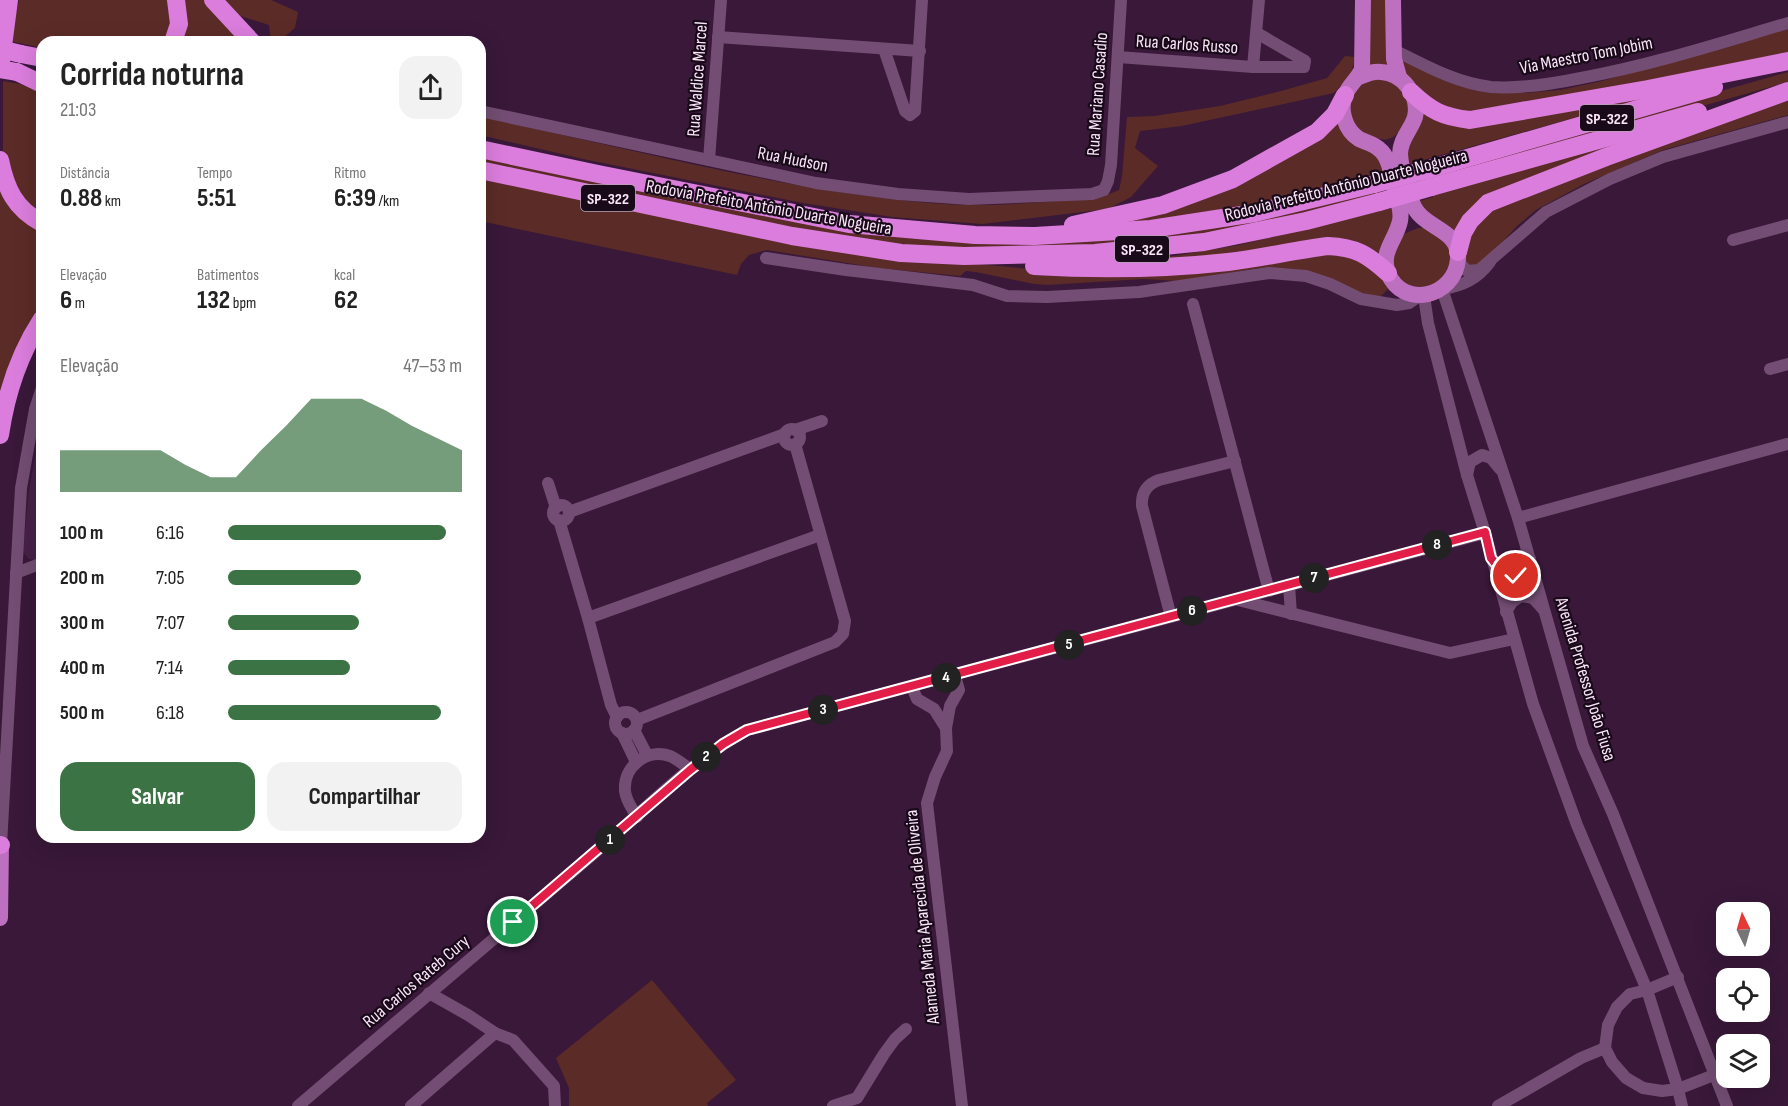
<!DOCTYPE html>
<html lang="pt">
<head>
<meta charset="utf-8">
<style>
  :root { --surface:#fff; --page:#f2f2f2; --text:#222; --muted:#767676; --accent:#3c7344 }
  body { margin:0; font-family:"Sofia Sans Condensed",sans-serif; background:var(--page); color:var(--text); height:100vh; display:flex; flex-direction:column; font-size:22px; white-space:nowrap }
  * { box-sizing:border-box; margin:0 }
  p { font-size:20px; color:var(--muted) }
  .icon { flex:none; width:33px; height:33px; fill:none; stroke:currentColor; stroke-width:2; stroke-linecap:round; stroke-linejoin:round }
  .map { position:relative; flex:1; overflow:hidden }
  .side { position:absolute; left:36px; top:36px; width:450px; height:807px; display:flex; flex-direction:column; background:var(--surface); border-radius:18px; box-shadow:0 6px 24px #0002 }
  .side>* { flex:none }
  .needle { width:39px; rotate:355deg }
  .tools { position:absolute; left:1716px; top:902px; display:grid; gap:12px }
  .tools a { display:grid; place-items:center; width:54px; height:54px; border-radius:12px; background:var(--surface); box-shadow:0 6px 24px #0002; font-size:30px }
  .pin { position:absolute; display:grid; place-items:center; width:51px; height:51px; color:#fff; margin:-26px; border:3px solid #fff; border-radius:50%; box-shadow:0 2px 6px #0007 }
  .km { position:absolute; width:30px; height:30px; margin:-15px; border-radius:50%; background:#222; color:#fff; font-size:16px; line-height:30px; text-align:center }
  .round { display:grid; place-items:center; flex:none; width:63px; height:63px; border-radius:18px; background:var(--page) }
  .summary { display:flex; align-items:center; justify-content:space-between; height:102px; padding:0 24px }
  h1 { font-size:33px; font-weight:700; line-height:45px }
  .figures { display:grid; grid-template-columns:repeat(3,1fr); gap:9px; height:102px; padding:6px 24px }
  .figures div { display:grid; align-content:center }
  .figures b { font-size:26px; font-weight:700 }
  .figures small { font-size:16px; font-weight:400 }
  .figures p { font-size:16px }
  .chart { height:168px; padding:12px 24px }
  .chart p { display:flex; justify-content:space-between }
  .chart svg { width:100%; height:108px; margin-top:6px; fill:var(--accent); opacity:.7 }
  .action { display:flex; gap:12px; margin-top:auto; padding:12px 24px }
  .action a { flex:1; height:69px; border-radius:18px; background:var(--accent); color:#fff; font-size:24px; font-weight:700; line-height:69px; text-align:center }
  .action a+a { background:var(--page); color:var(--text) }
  ul { padding:0 24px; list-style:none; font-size:20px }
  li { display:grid; grid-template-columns:96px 72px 1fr; align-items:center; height:45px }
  li i { height:15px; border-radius:8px; background:var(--accent) }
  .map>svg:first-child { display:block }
  .built { fill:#462147 }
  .green { fill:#5b2b27 }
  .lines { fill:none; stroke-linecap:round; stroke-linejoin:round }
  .minor { stroke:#734d73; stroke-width:12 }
  .major { stroke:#bd70bf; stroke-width:16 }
  .highway { stroke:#db7ddd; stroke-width:18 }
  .highway-bridge { stroke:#db7ddd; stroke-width:18 }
  .route-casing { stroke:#fff; stroke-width:12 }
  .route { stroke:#e11d48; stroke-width:8 }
  .labels { text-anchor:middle; stroke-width:4.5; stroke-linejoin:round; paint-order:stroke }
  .shield { fill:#180a18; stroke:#b7a3b6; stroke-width:1.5 }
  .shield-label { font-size:16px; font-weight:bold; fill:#fbe5fa }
  .street-label { font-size:18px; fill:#fbe5fa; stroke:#180a18 }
</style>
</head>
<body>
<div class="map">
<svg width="1788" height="1106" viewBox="0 0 1788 1106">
  <rect width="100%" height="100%" fill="#391839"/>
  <polygon class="built" points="42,418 42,559 34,560 29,559 23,552 29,490"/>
  <g class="green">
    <polygon points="19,0 171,0 174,10 168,42 42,42 42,48 10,41"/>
    <polygon points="178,0 209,0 246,42 178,42"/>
    <polygon points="223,0 271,0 298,12 295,28 283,38 288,42 271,42 269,25 234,14"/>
    <polygon points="1368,0 1387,0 1390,66 1366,67"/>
    <polygon points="1788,29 1788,57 1482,114 1438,108 1407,78 1402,63 1405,59 1499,91 1525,93 1560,90 1602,81"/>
    <path d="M1345 56 1356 57 1350 76 1334 93 1182 126 1140 131 1135 148 1158 166 1131 197 1108 209 982 224 892 217 803 203 583 159 480 135V116C629 149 778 189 930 203 987 208 1045 202 1102 197L1119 190 1122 176 1127 117 1154 116 1220 106 1281 91 1327 78Z"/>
    <polygon points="1788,72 1788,82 1428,183 1426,175"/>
    <path d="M1382 77 1399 84 1411 111C1394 144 1389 146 1355 129L1348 106 1359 84Z"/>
    <polygon points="3,81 42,88 42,219 27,210 3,156"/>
    <polygon points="1788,94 1788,115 1663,150 1584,184 1536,210 1517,226 1485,261 1477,267 1466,265 1463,245 1483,212"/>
    <polygon points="1652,96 1406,165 1405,145 1420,112 1435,116"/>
    <polygon points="1339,117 1377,154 1385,171 1245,207 1152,221 1106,225 1154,212"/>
    <polygon points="1678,125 1503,192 1456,238 1416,202 1433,197 1433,195"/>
    <polygon points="480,155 1018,243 1380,188 1382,195 1246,230 1018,252 860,242 480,164"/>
    <polygon points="0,175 42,225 42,307 37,314 0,416"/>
    <polygon points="480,179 977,264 1030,269 1324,251 1361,257 1388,285 1388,289 1381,296 1374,297 1295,269 1260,268 1177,281 1144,279 1048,285 1034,284 976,272 966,271 960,276 878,268 767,250 749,255 741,264 737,275 480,221"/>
    <polygon points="1397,207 1382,260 1367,250 1199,259 1077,263 1173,256 1239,245"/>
    <polygon points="1418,228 1424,228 1449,244 1452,268 1431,289 1402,284 1390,263 1401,235"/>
    <polygon points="652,980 736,1080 707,1103 708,1106 569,1106 569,1088 556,1058"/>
  </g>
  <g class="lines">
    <g class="minor">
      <polyline points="718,37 920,51"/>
      <polyline points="884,49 905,111 910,115 915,111 922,0"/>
      <path d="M1394 50C1424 65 1456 83 1491 87 1521 89 1552 84 1581 78 1652 65 1720 43 1788 23"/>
      <polyline points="1118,57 1253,67 1304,67 1305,61 1257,33"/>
      <polyline points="1253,67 1259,0"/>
      <polyline points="480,111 816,183 898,194 969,199 1092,194 1104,190 1108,181 1111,165 1121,0"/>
      <polyline points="709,160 721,0"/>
      <polyline points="1733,240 1788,225"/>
      <polyline points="766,258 846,270 973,285 1007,296 1047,297 1139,292 1269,273 1306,276 1330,284 1361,299 1397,305 1409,303 1419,296"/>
      <polyline points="1458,261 1467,271 1479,270 1546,212 1610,179 1663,157 1788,122"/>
      <path d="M1490 262C1477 279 1463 286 1442 289L1518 518 1583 746 1613 814 1727 1106"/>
      <polyline points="1424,296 1428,323 1467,475 1485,533 1533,704 1577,825 1647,990 1678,1089 1682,1106"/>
      <polyline points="1193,304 1269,591"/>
      <polyline points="1770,369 1788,364"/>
      <circle cx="792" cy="437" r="8"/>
      <polyline points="795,430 822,421"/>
      <polyline points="1467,475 1470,462 1482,455 1491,458 1500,469"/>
      <polyline points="548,483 556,508"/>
      <circle cx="561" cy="513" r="8"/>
      <polyline points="569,512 785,434"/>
      <polyline points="1518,518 1787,444"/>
      <polyline points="559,520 588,618 611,705 617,717"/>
      <polyline points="1494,562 1502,572 1516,576 1525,571 1530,559"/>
      <polyline points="16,573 42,563"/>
      <polyline points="1289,585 1291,614"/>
      <polyline points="1238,600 1450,653 1514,639"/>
      <polyline points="1506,612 1512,602 1521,596 1533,598 1543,609"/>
      <path d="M1171 617 1142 506C1141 493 1147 484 1159 480L1235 461"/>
      <polyline points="588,618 820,535"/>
      <polyline points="955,676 959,690 950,706 946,728 947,751 935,777 927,803 962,1106"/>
      <polyline points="912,687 917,699 934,709 946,728"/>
      <circle cx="626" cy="723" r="11"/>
      <polyline points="637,720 835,642 843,634 845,621 795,444"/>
      <polyline points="634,730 647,755"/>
      <polyline points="622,733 636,762"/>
      <path d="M637 817C632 808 626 801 625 791 623 766 647 748 670 756 677 759 684 765 690 769"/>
      <polyline points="1,845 21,488 35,409 42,388"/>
      <polyline points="1678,977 1647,990 1630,994 1617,1007 1608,1025 1605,1048 1612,1062 1626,1078 1643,1088 1662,1091 1678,1089 1714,1075"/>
      <polyline points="429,993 468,1015 495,1033 513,1040 554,1086 555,1106"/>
      <path d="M298 1106C396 1022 494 939 592 855 642 813 689 762 747 730L1485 533"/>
      <polyline points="411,1106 495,1033"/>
      <polyline points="833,1106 857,1098 884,1054 895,1039 906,1029"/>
      <polyline points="1498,1106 1581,1058 1605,1048"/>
    </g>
    <g class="major">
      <polyline points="1393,0 1394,59 1399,77"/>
      <path d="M1359 77C1367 74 1373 71 1381 72 1402 73 1420 95 1415 117 1411 130 1400 139 1400 154 1401 169 1407 188 1412 202 1421 230 1460 227 1458 259 1455 297 1403 310 1388 273 1380 252 1396 240 1400 221 1402 211 1398 200 1395 191 1392 178 1390 157 1379 149 1374 144 1365 142 1359 139 1345 130 1339 110 1345 95 1349 85 1358 79 1362 69L1363 0"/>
      <polyline points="0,918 1,845"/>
    </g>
    <g class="highway">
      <polyline points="213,0 252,42"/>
      <polyline points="173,42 179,24 176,0"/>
      <polyline points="21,54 42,58"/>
      <polyline points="0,69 9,0"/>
      <polyline points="17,72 42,84"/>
      <path d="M1411 92C1431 111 1443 117 1470 120L1648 89 1788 61"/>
      <polyline points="480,149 598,174 849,224 975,235 1035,236 1151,229 1255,213 1374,184"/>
      <path d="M0 160C6 189 15 209 42 223"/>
      <polyline points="480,170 792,236 901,253 964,256 1095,253 1204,242 1306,221 1379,202"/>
      <polyline points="1426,170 1714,87"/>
      <polyline points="1431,187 1698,112"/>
      <polyline points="1073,225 1163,205 1233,179 1317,132 1335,114 1345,95"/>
      <polyline points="1458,252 1463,233 1470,221 1488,203 1606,157 1788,91"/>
      <path d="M1034 266C1098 270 1164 269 1228 262 1262 258 1295 250 1328 246 1356 247 1368 255 1388 273"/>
      <path d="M0 435C6 394 19 354 42 319"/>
      <polyline points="0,845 1,845"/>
    </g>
    <g class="highway-bridge">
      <polyline points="0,49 21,54"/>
      <polyline points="0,69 17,72"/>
      <polyline points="1374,184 1426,170"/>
      <polyline points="1379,202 1431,187"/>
    </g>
  </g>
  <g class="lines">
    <g class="route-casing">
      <polyline id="route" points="513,922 690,770 723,744 747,730 1485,532 1491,558 1502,572 1516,576"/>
    </g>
    <use href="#route" class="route"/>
  </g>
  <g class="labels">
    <g class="shield">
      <rect x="1580" y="105" width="54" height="26" rx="4.5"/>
      <rect x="581" y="185" width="54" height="26" rx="4.5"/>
      <rect x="1115" y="236" width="54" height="26" rx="4.5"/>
    </g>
    <g class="shield-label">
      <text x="1607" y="124">SP-322</text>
      <text x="608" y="204">SP-322</text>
      <text x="1142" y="255">SP-322</text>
    </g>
    <g class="street-label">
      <text transform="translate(1187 44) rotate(4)" y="6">Rua Carlos Russo</text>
      <text transform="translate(1586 55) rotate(-11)" y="6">Via Maestro Tom Jobim</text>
      <text transform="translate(697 79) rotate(-86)" y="6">Rua Waldice Marcel</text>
      <text transform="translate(1097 94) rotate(-86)" y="6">Rua Mariano Casadio</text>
      <text transform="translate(793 159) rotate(11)" y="6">Rua Hudson</text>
      <text transform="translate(1346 185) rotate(-14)" y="6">Rodovia Prefeito Antônio Duarte Nogueira</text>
      <text transform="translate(769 207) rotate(10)" y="6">Rodovia Prefeito Antônio Duarte Nogueira</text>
      <text transform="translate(1586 679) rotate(73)" y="6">Avenida Professor João Fiusa</text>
      <text transform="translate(922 917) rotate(-96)" y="6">Alameda Maria Aparecida de Oliveira</text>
      <text transform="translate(416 981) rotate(-40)" y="6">Rua Carlos Rateb Cury</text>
    </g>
  </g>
</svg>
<div class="tools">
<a><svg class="needle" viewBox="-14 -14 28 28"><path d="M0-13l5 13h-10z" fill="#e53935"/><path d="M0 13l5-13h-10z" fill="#767676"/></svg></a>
<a><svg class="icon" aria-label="locate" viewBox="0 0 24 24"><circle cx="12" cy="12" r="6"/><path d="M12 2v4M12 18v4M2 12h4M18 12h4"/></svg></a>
<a><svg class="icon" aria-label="layers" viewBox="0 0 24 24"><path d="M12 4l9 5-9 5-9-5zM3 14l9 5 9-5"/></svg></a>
</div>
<div class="pin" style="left:513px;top:922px;background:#1e9e55"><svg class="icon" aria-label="arrive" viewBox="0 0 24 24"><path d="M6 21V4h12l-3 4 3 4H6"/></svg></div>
<div class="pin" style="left:1516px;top:576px;background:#d93025"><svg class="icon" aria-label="check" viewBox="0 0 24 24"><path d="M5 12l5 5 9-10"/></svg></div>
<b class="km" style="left:610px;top:840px">1</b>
<b class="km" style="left:706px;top:757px">2</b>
<b class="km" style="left:823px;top:710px">3</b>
<b class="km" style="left:946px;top:678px">4</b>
<b class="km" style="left:1069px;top:645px">5</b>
<b class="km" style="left:1192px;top:611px">6</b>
<b class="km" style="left:1314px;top:578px">7</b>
<b class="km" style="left:1437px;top:545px">8</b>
<section class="side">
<div class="summary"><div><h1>Corrida noturna</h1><p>21:03</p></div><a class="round"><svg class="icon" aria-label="share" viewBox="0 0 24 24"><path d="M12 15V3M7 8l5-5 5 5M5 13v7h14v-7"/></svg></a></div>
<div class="figures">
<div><p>Distância</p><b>0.88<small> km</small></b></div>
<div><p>Tempo</p><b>5:51</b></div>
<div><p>Ritmo</p><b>6:39<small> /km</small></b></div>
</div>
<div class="figures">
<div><p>Elevação</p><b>6<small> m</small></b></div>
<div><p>Batimentos</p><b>132<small> bpm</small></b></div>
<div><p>kcal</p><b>62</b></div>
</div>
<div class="chart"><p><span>Elevação</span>47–53 m</p>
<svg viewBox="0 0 160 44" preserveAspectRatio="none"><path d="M0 44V27L10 27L20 27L30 27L40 27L50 33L60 38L70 38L80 27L90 17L100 6L110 6L120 6L130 11L140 17L150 22L160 27V44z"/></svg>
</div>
<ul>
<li><b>100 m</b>6:16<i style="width:93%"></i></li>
<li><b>200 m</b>7:05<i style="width:57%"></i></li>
<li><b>300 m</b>7:07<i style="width:56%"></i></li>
<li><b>400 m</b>7:14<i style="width:52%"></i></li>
<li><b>500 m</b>6:18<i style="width:91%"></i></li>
</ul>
<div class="action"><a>Salvar</a><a>Compartilhar</a></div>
</section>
</div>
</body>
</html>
